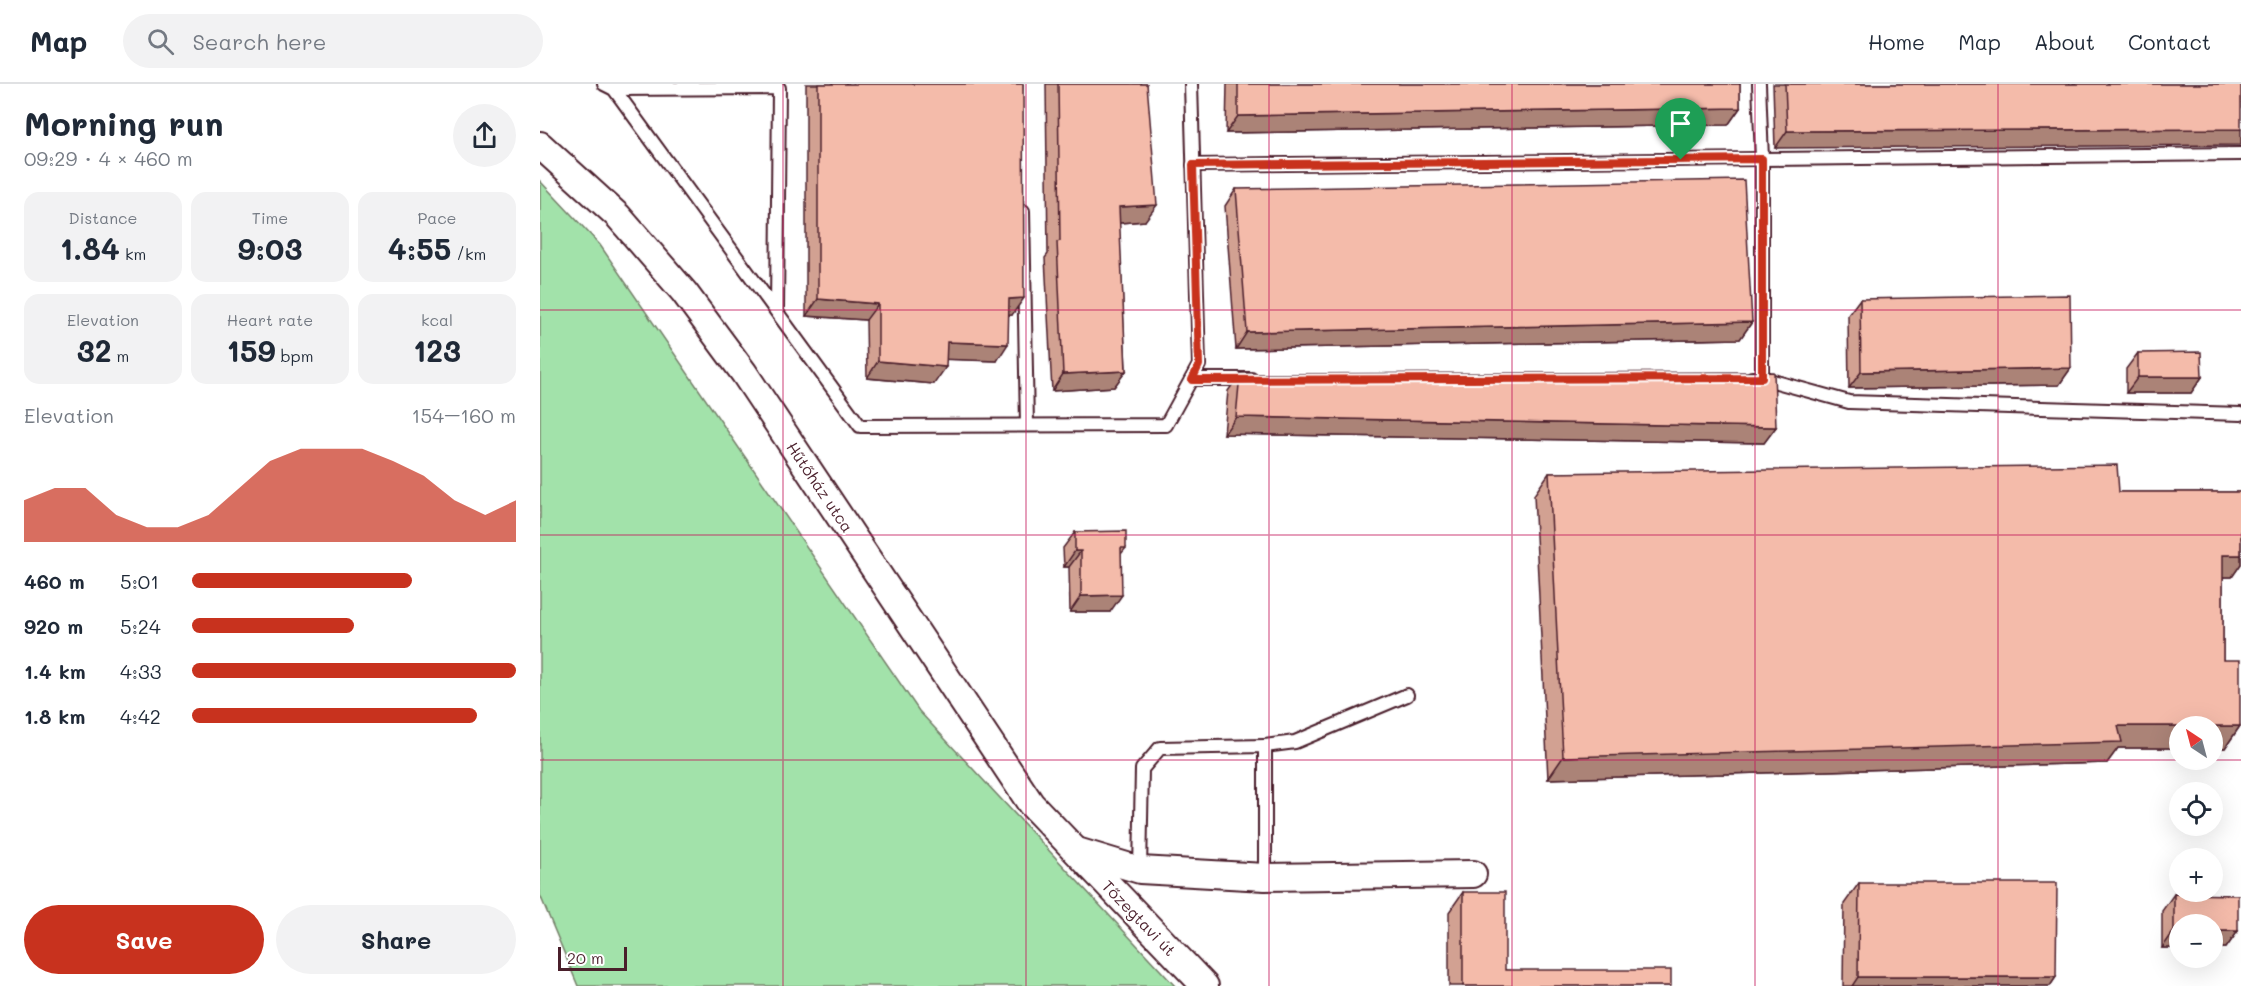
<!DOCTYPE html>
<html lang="en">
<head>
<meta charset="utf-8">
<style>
  :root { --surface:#fff; --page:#f2f2f3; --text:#1f2937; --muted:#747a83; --line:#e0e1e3; --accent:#c8321e }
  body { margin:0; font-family:Mali,sans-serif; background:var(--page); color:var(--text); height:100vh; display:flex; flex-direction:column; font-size:22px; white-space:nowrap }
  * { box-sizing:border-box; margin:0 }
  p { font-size:20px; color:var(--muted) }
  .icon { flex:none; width:33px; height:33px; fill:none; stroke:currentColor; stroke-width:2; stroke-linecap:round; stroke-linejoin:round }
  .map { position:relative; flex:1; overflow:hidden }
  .sheet { display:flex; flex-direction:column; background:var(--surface); width:540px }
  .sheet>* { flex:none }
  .needle { width:39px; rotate:324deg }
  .buttons { position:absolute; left:1629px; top:632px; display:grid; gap:12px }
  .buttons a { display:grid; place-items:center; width:54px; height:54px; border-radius:50%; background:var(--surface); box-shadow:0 6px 24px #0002; font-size:30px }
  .scale { position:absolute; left:18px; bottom:15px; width:69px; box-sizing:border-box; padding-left:6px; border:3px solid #4a1f2b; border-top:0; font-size:16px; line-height:21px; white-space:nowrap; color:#4a1f2b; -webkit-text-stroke:4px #fff; paint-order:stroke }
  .pin { position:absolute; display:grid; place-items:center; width:51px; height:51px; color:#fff; margin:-62px -26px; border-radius:50% 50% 50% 0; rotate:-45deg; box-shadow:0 0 6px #0007 }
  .pin .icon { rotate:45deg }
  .round { display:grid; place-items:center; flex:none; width:63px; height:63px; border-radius:32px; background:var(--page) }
  .head { display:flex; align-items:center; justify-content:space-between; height:102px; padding:0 24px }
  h1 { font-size:33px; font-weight:800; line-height:45px }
  .figures { display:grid; grid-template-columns:repeat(3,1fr); gap:9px; height:102px; padding:6px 24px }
  .figures div { display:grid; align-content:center; border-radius:15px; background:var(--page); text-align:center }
  .figures b { font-size:30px; font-weight:800 }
  .figures small { font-size:16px; font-weight:400 }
  .figures p { font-size:16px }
  .chart { height:168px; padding:12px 24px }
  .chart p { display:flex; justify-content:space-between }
  .chart svg { width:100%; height:108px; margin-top:6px; fill:var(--accent); opacity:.7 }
  .cta { display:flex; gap:12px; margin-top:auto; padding:12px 24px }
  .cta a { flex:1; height:69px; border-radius:36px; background:var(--accent); color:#fff; font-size:24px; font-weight:800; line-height:69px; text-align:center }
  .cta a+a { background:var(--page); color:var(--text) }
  ul { padding:0 24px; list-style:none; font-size:20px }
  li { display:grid; grid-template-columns:96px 72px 1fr; align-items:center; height:45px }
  li i { height:15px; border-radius:8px; background:var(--accent) }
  header { display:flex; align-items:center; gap:36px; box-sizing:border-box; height:84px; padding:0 30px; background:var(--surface); border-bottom:2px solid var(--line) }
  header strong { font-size:28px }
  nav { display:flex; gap:33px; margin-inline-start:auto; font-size:21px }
  .search { width:420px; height:54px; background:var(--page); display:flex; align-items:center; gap:15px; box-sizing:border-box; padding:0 21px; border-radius:33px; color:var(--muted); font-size:22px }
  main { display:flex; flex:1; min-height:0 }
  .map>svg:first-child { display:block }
  .green { fill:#a2e2aa; stroke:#76806a; stroke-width:1.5 }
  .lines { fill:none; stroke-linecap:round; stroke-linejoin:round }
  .lane-casing { stroke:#4a1f2b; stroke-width:16 }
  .street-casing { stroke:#4a1f2b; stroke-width:30 }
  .lane { stroke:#fff; stroke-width:12 }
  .street { stroke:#fff; stroke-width:26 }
  .wall { fill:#d2a192; stroke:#4a1f2b; stroke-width:1.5 }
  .shaded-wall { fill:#ab8377; stroke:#4a1f2b; stroke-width:1.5 }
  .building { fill:#f4bbaa; stroke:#4a1f2b; stroke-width:1.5 }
  .route-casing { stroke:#fff; stroke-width:12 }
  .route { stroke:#c8321e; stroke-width:8 }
  .grid { fill:none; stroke:#c2185b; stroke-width:1.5; stroke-opacity:0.55 }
  .labels { text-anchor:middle; stroke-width:4.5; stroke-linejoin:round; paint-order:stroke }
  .street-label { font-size:16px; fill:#4a1f2b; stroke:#fff }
</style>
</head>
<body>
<header>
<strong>Map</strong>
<div class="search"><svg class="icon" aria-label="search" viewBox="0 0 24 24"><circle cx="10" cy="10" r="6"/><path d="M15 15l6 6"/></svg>Search here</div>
<nav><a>Home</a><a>Map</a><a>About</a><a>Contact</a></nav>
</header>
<main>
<section class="sheet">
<div class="head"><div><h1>Morning run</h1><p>09:29 · 4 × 460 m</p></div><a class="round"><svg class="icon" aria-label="share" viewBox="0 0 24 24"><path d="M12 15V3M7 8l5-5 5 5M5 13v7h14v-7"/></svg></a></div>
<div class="figures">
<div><p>Distance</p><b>1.84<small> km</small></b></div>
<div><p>Time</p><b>9:03</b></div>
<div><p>Pace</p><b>4:55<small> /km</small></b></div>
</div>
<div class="figures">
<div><p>Elevation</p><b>32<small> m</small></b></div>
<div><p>Heart rate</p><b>159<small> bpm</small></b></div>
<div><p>kcal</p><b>123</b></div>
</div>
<div class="chart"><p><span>Elevation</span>154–160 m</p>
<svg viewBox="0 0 160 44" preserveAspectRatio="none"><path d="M0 44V27L10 22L20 22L30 33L40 38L50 38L60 33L70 22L80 11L90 6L100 6L110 6L120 11L130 17L140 27L150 33L160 27V44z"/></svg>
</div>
<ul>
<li><b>460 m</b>5:01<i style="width:68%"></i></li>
<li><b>920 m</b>5:24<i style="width:50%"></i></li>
<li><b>1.4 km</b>4:33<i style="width:100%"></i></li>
<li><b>1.8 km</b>4:42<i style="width:88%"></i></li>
</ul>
<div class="cta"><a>Save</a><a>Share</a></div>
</section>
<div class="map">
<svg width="1701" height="902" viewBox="0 0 1701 902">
  <rect width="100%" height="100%" fill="#fff"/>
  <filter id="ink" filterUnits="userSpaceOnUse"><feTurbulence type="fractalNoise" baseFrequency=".0167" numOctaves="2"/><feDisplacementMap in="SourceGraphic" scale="12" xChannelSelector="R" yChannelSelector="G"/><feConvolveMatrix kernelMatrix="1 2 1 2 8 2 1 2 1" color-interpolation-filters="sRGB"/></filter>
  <g filter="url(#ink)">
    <polygon class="green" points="0,97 60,161 379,627 635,902 38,902 0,811"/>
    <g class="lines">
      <g class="lane-casing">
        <g id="lane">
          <polyline points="64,0 74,5 320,342 626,341 659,281 651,0"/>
          <polyline points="74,5 239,4 237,226"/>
          <polyline points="653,81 1701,70"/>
          <polyline points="483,127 487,341"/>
          <polyline points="1212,294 1222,294 1222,75 1219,0"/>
          <polyline points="1222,294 1309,318 1701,330"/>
          <polyline points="652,295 711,295"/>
          <polyline points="725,662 755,658 867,611"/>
          <polyline points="600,786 602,685 620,664 725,662 725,793"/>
        </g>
      </g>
      <g class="street-casing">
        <g id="street">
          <polyline points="0,61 78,132 144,208 204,289 491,720 665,902"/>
          <polyline points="537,767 600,786 725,793 933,790"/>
        </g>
      </g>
      <use href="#lane" class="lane"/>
      <use href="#street" class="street"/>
    </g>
    <g class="wall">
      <polygon points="266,0 483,0 472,231 468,231 457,277 406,275 394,300 327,294 326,236 266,232"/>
      <polygon points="506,0 607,0 605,137 579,139 586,287 574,303 512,307 505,174 508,170"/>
      <polygon points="687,0 1200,0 1200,24 1188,41 686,49"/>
      <polygon points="1233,0 1701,0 1235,64"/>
      <polygon points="696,105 1212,238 1200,255 696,265 685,122"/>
      <polygon points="1320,215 1531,284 1519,301 1309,304 1308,231"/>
      <polygon points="1598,269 1662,293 1651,309 1586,309 1586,285"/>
      <polygon points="700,290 1236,343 1224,359 684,350 688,307"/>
      <polygon points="1009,389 1579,408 1701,408 1701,480 1692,493 1683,493 1683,576 1700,642 1685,664 1578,664 1567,679 1008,695 994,411"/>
      <polygon points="535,448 586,464 581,470 570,528 530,528 529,483 524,483 523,464"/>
      <polygon points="1319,799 1516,893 1510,902 1303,902 1304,820"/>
      <polygon points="923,808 965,886 1131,902 909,902 909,828"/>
      <polygon points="1634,810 1698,847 1686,864 1672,864 1672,840 1640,840 1640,864 1622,864 1622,827"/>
    </g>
    <g class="shaded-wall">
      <polygon points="1200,24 1188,41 686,49 698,32"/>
      <polygon points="1701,45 1701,61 1235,64 1247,47"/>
      <polygon points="617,121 605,137 567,140 579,123"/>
      <polygon points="484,214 472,231 457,232 469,215"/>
      <polygon points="278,215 338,220 326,236 266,232"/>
      <polygon points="1212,238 1200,255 696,265 707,248"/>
      <polygon points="407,258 468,260 457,277 395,275"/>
      <polygon points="338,277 406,283 394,300 327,294"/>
      <polygon points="1531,284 1519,301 1309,304 1321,288"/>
      <polygon points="586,287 574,303 512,307 523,290"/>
      <polygon points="1598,293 1662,293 1651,309 1586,309"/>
      <polygon points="696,333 1236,343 1224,359 684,350"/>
      <polygon points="535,467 541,467 529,483 524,483"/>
      <polygon points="1683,471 1701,471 1701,480 1692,493 1668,493"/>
      <polygon points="582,511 570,528 530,528 541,512"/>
      <polygon points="1578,642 1640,642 1640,664 1578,664 1567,679 1008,695 1023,673"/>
      <polygon points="1672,642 1700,642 1685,664 1672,664"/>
      <polygon points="1634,847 1640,847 1640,864 1622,864"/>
      <polygon points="1672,847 1698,847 1686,864 1672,864"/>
      <polygon points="1318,893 1516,893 1510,902 1312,902"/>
    </g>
    <g class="building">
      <polygon points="278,0 483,0 484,214 469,215 468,260 407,258 406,283 338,277 338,220 278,215"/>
      <polygon points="518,0 607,0 617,121 579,123 586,287 523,290 517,158 520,157"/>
      <polygon points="698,0 1200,0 1200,24 698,32"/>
      <polygon points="1245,0 1701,0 1701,45 1247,47"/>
      <polygon points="1204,96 1212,238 707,248 696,105"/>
      <polygon points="1530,211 1531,284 1321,288 1320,215"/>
      <polygon points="1661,268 1662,293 1598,293 1598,269"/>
      <polygon points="1234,288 1236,343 696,333 700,290"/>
      <polygon points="1577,381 1579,408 1701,408 1701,471 1683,471 1683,576 1700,576 1700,642 1578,642 1582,658 1023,673 1009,389"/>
      <polygon points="586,447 586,464 581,464 582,511 541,512 541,467 535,467 535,448"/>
      <polygon points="1319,799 1517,799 1516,893 1318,893"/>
      <polygon points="923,808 965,808 965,886 1131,886 1131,902 923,902"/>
      <polygon points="1634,810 1698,811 1698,847 1672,847 1672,840 1640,840 1640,847 1634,847"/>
    </g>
  </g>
  <g class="lines" filter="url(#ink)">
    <g class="route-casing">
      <polygon id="route" points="1222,75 1222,294 652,296 659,281 653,81"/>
    </g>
    <use href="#route" class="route"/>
  </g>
  <path class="grid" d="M243 0V902M486 0V902M729 0V902M972 0V902M1215 0V902M1458 0V902M0 226H1701M0 451H1701M0 676H1701"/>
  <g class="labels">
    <g class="street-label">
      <text transform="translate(280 403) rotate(56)" y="6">Hűtőház utca</text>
      <text transform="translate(599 834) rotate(46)" y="6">Tőzegtavi út</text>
    </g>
  </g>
</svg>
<div class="buttons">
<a><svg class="needle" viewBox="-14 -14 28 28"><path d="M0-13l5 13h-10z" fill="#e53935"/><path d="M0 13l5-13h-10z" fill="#747a83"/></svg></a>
<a><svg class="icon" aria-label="locate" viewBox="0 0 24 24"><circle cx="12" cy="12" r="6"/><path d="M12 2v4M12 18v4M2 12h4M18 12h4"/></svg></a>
<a>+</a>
<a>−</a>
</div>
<div class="scale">20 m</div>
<div class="pin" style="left:1141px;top:76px;background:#1e9e55"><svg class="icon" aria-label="arrive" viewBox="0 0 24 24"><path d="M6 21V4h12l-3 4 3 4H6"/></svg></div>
</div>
</main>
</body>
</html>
